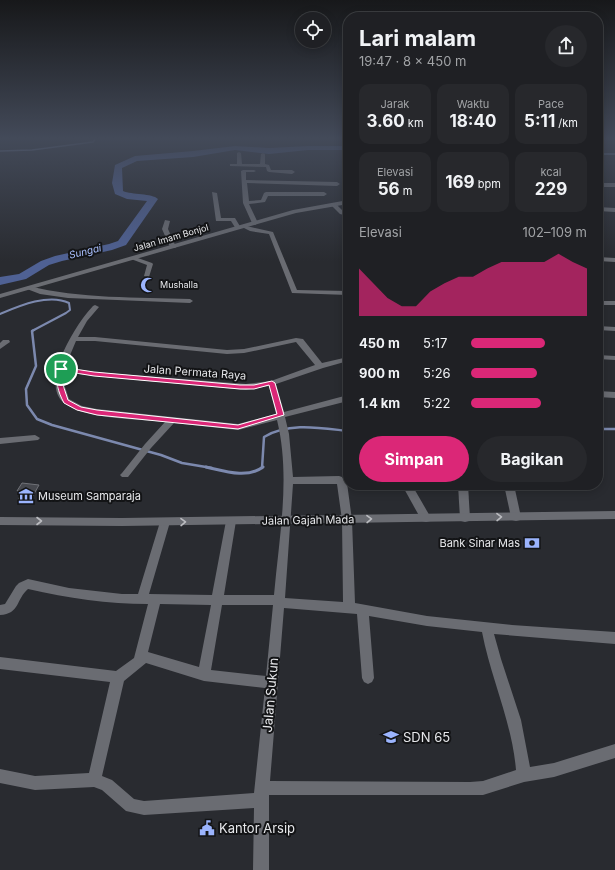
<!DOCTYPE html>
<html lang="id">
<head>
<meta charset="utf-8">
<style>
  :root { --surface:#1f2024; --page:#27282c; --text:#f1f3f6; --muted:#a1a3a6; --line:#3c3e41; --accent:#db2777 }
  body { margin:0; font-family:Inter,sans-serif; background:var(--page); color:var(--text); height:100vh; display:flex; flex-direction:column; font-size:15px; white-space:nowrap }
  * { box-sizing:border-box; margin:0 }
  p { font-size:13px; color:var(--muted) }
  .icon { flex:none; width:22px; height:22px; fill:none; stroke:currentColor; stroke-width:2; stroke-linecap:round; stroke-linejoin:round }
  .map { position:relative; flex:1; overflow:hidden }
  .panel { position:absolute; left:343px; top:12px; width:260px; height:478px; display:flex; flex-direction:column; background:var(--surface); border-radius:16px; box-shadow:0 2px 10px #0003,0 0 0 1px var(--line) }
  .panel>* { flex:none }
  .buttons { position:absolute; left:295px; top:12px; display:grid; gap:8px }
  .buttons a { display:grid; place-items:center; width:36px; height:36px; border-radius:50%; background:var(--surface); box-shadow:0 2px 10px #0003,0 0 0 1px var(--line); font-size:20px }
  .pin { position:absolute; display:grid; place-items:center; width:34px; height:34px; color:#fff; margin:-17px; border:2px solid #fff; border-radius:50%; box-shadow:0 1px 4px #0007 }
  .round { display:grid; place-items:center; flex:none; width:42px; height:42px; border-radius:21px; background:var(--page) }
  .head { display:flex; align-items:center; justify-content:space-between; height:68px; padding:0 16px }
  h1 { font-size:22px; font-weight:700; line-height:30px }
  .figures { display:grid; grid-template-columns:repeat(3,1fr); gap:6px; height:68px; padding:4px 16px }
  .figures div { display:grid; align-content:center; border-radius:10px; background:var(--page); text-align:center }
  .figures b { font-size:17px; font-weight:700 }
  .figures small { font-size:11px; font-weight:400 }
  .figures p { font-size:11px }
  .chart { height:112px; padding:8px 16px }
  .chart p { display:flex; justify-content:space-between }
  .chart svg { width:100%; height:72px; margin-top:4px; fill:var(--accent); opacity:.7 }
  .cta { display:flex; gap:8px; margin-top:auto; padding:8px 16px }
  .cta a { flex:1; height:46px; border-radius:24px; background:var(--accent); color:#fff; font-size:16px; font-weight:700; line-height:46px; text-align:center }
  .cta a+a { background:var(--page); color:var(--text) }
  ul { padding:0 16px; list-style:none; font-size:13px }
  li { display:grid; grid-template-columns:64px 48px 1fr; align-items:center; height:30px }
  li i { height:10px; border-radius:5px; background:var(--accent) }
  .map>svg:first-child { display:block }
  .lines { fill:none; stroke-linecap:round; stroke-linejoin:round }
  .stream-far3 { stroke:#7c89ae; stroke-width:1.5 }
  .stream-far2 { stroke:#7c89ae; stroke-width:2 }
  .stream-far1 { stroke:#7c89ae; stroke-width:2.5 }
  .stream { stroke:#7c89ae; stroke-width:3 }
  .river { fill:#4f6194; fill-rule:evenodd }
  .building { fill:#46484e; stroke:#707278 }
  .minor { fill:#6a6c72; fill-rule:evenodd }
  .tertiary { fill:#6a6c72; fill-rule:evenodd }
  .secondary { fill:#6a6c72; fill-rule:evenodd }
  .oneway { stroke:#bbbcc0 }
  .route { fill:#db2777; stroke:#fff; fill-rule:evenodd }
  .labels { text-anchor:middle; stroke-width:4; stroke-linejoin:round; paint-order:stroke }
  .far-street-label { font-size:9px; fill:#e6e7ea; stroke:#131416 }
  .far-poi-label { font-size:9px; fill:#e6e7ea; stroke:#131416; text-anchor:start }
  .far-water-label { font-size:10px; font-style:italic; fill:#aac0ff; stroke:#131416 }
  .street-label { font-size:11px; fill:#e6e7ea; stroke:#131416 }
  .poi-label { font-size:11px; fill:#e6e7ea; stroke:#131416; text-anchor:start }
  .near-street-label { font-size:13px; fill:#e6e7ea; stroke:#131416 }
  .near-poi-label { font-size:13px; fill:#e6e7ea; stroke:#131416; text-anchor:start }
</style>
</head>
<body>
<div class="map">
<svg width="615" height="870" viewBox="0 0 615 870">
  <rect width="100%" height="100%" fill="#292b30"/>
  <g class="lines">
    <g class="stream-far3">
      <polyline points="0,151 32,150 93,142 95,139"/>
      <polyline points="598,154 615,154"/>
    </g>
    <path class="stream-far2" d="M0 314C19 306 49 293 69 303L70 310 66 313 32 331"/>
    <g class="stream-far1">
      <polyline points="34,330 32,331 36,366 26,389 27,405 37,419 52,425 161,455 182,463 212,468"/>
      <polyline points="598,429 615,429"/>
      <path d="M262 468 264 437C289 422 320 428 348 431"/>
    </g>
    <path class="stream" d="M206 467C224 471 247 479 263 467"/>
    <path class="river" d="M235 146 269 148 308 146H348V150H308L269 154 235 150 193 157 137 161 122 168 123 191C132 195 152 193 158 199L126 245 112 250 62 261 49 265 26 279 0 285V277L19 274 41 261 55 256 109 244 118 241 147 201 127 199 115 194 112 183 115 165 135 156 193 151Z"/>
  </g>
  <polygon class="building" points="22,483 39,485 30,501 18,500 22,492 17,491"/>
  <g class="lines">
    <g class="minor">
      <polygon points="239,152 241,153 242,164 260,164 261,154 263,153 265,154 265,164 269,165 271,170 292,170 295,172 292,174 269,172 267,171 266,167 230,166 230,164 237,164 237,153"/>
      <polygon points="243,170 254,170 256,171 254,172 246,172 246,180 337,182 340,184 337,186 247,183 249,201 261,200 264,193 266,192 324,192 327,194 324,196 268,196 265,202 249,204 258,223 255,225 252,223 243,203 241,171"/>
      <rect x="598" y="183" width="17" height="4"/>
      <polygon points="212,192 217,193 221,218 235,218 241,228 240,229 236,229 231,221 216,221"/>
      <polygon points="331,203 335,203 344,212 348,212 348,216 340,214 331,205"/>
      <polygon points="165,220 170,221 168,229 176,247 175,248 170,247 162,229"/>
      <polygon points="242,225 273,232 297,290 348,291 348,295 292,293 269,234 250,231 242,227"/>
      <polygon points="131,257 135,257 152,263 153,264 149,277 144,276 147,265 131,259"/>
      <polygon points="598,257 615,258 615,262 598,261"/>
      <path d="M29 286C79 299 138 297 190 299L193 301 190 303 68 298 40 294 27 289V287Z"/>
      <rect x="598" y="301" width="17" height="4"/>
      <path d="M95 305 99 307 87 321 78 337H95L227 350 244 349 296 338 303 339 322 363 348 357V361L323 368 276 384 284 412 348 395V401L285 417 289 434 293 477 339 476 342 477 347 483 352 520 355 603 427 616 512 625 615 632V644L494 634 501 659 521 720 530 767 554 763 615 744V758L554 777 524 782 483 795H269V870H253L254 808 144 815 126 811 102 790 94 787 35 790 0 783V769L35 776 89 773 110 682 0 669V657L116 671 134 658 148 604C108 604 68 598 28 589 16 599 20 614 0 615V605L5 604 16 586 19 583 28 579 69 588 122 594H138L160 522 161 519 165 518 169 519 170 522 149 594 212 595 226 521 227 518 231 517 235 518 236 521 224 595H274C279 537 291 477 277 420L238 430 174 423 151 448 128 477H122L120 475 122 473 145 444 165 422C140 419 82 419 64 403 51 393 55 370 61 357 69 339 79 321 93 306ZM76 341H95L227 354 244 353 296 342 315 365 271 381 246 384 94 372 65 367ZM64 372 94 376 246 390 269 386 276 414 238 424 97 409 82 406 69 399 64 384ZM293 484H337L342 520 343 602 285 598ZM160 604 211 605 199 667 148 652ZM222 605H273L266 676 211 670ZM284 608 357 614 362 678 364 682 368 684 372 682 374 678 369 616 427 626 482 632C491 679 512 722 516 770L483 781 470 782 270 781ZM146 663 204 681 265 688 254 793 144 801 134 799 112 780 102 776 124 681Z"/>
      <polygon points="598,326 615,327 615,331 598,330"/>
      <polygon points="3,340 9,340 10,342 0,349 0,343"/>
      <polygon points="598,355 615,356 615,360 598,359"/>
      <polygon points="598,391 615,392 615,398 598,397"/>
      <polygon points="35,435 40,438 38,440 0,444 0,438"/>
      <polygon points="402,485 412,485 431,518 430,521 426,522 422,521"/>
      <polygon points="458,485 468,485 470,518 469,521 465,522 461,521 460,518"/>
      <polygon points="504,485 514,485 521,517 520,520 516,521 512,520 511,517"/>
    </g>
    <g class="tertiary">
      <polygon points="348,200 348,204 296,213 0,298 0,294 293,210"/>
      <polygon points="598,207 615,208 615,212 598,211"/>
    </g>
    <polygon class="secondary" points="615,511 615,519 122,526 0,525 0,517 122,518"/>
  </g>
  <defs><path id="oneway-chevron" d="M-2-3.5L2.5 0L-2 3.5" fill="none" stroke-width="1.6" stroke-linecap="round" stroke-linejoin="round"/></defs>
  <g class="oneway">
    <use href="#oneway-chevron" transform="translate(499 517) rotate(-1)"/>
    <use href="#oneway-chevron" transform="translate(369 519) rotate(-1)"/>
    <use href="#oneway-chevron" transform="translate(39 521)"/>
    <use href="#oneway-chevron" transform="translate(183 522) rotate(-1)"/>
  </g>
  <linearGradient id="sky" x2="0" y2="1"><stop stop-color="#17181a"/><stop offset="0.53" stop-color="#434a59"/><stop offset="1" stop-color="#434a59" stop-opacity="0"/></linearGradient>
  <rect width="615" height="261" fill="url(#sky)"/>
  <path class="route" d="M61 367 94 372 240 385H254L272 381 275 383 284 415 238 429 97 415 77 410 64 403C58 392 55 381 58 369ZM63 371 94 376 240 389H254L269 385 277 414 238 425 97 410 81 407 68 400 63 385Z"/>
  <defs>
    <g id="mosque-bare" transform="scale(1.2)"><path d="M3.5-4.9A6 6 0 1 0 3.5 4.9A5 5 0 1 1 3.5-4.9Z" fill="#9bb4fd" stroke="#131416" stroke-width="2.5" paint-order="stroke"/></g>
    <g id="museum-bare" transform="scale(1.2)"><path d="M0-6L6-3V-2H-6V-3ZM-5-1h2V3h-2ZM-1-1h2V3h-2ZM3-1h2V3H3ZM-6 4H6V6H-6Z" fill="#9bb4fd" stroke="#131416" stroke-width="2.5" paint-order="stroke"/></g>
    <g id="bank-bare" transform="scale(1.2)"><path d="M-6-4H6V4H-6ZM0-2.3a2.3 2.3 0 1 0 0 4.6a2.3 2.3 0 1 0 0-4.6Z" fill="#9bb4fd" stroke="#131416" stroke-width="2.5" paint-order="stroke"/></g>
    <g id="school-bare" transform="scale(1.2)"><path d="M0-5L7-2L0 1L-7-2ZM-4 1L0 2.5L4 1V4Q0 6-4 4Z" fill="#9bb4fd" stroke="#131416" stroke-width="2.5" paint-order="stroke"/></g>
    <g id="civic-bare" transform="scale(1.2)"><path d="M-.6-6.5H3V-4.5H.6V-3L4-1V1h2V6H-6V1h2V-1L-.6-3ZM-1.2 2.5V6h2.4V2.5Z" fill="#9bb4fd" stroke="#131416" stroke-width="2.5" paint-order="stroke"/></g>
  </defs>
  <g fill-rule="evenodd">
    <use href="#mosque-bare" x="148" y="285"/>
    <use href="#museum-bare" x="26" y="496"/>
    <use href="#bank-bare" x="532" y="543"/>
    <use href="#school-bare" x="391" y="737"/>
    <use href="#civic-bare" x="207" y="828"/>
  </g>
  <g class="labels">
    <g class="far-street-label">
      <text transform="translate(171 238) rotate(-16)" y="3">Jalan Imam Bonjol</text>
    </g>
    <g class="far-poi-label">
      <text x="160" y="288">Mushalla</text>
    </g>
    <g class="far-water-label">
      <text transform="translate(85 251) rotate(-14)" y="4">Sungai</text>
    </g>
    <g class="street-label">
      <text transform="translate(195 372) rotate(4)" y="4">Jalan Permata Raya</text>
      <text transform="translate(308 520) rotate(-1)" y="4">Jalan Gajah Mada</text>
    </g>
    <g class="poi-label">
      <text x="38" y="500">Museum Samparaja</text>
      <text x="520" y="547" text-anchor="end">Bank Sinar Mas</text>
    </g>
    <g class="near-street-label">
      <text transform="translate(270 695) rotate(-85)" y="5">Jalan Sukun</text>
    </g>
    <g class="near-poi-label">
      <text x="403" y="742">SDN 65</text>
      <text x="219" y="833">Kantor Arsip</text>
    </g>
  </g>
</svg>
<div class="buttons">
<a><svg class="icon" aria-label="locate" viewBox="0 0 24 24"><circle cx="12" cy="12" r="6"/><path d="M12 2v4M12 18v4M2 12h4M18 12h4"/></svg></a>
</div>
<div class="pin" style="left:61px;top:369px;background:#1e9e55"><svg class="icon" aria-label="arrive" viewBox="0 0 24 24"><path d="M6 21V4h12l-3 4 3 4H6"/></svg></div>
<section class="panel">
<div class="head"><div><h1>Lari malam</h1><p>19:47 · 8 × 450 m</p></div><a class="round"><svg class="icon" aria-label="share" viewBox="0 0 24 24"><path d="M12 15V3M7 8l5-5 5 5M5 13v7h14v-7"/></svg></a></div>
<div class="figures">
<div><p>Jarak</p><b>3.60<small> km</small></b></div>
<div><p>Waktu</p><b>18:40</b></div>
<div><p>Pace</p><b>5:11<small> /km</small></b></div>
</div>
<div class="figures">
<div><p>Elevasi</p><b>56<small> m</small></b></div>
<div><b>169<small> bpm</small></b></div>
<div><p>kcal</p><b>229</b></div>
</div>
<div class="chart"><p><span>Elevasi</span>102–109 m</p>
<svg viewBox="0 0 160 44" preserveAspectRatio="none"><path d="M0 44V15L10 24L20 33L30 38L40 38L50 29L60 24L70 20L80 20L90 15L100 11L110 11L120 11L130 11L140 6L150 11L160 15V44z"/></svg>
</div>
<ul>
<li><b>450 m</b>5:17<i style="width:64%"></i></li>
<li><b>900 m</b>5:26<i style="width:57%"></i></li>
<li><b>1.4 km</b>5:22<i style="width:60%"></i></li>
</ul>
<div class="cta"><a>Simpan</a><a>Bagikan</a></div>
</section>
</div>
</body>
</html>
